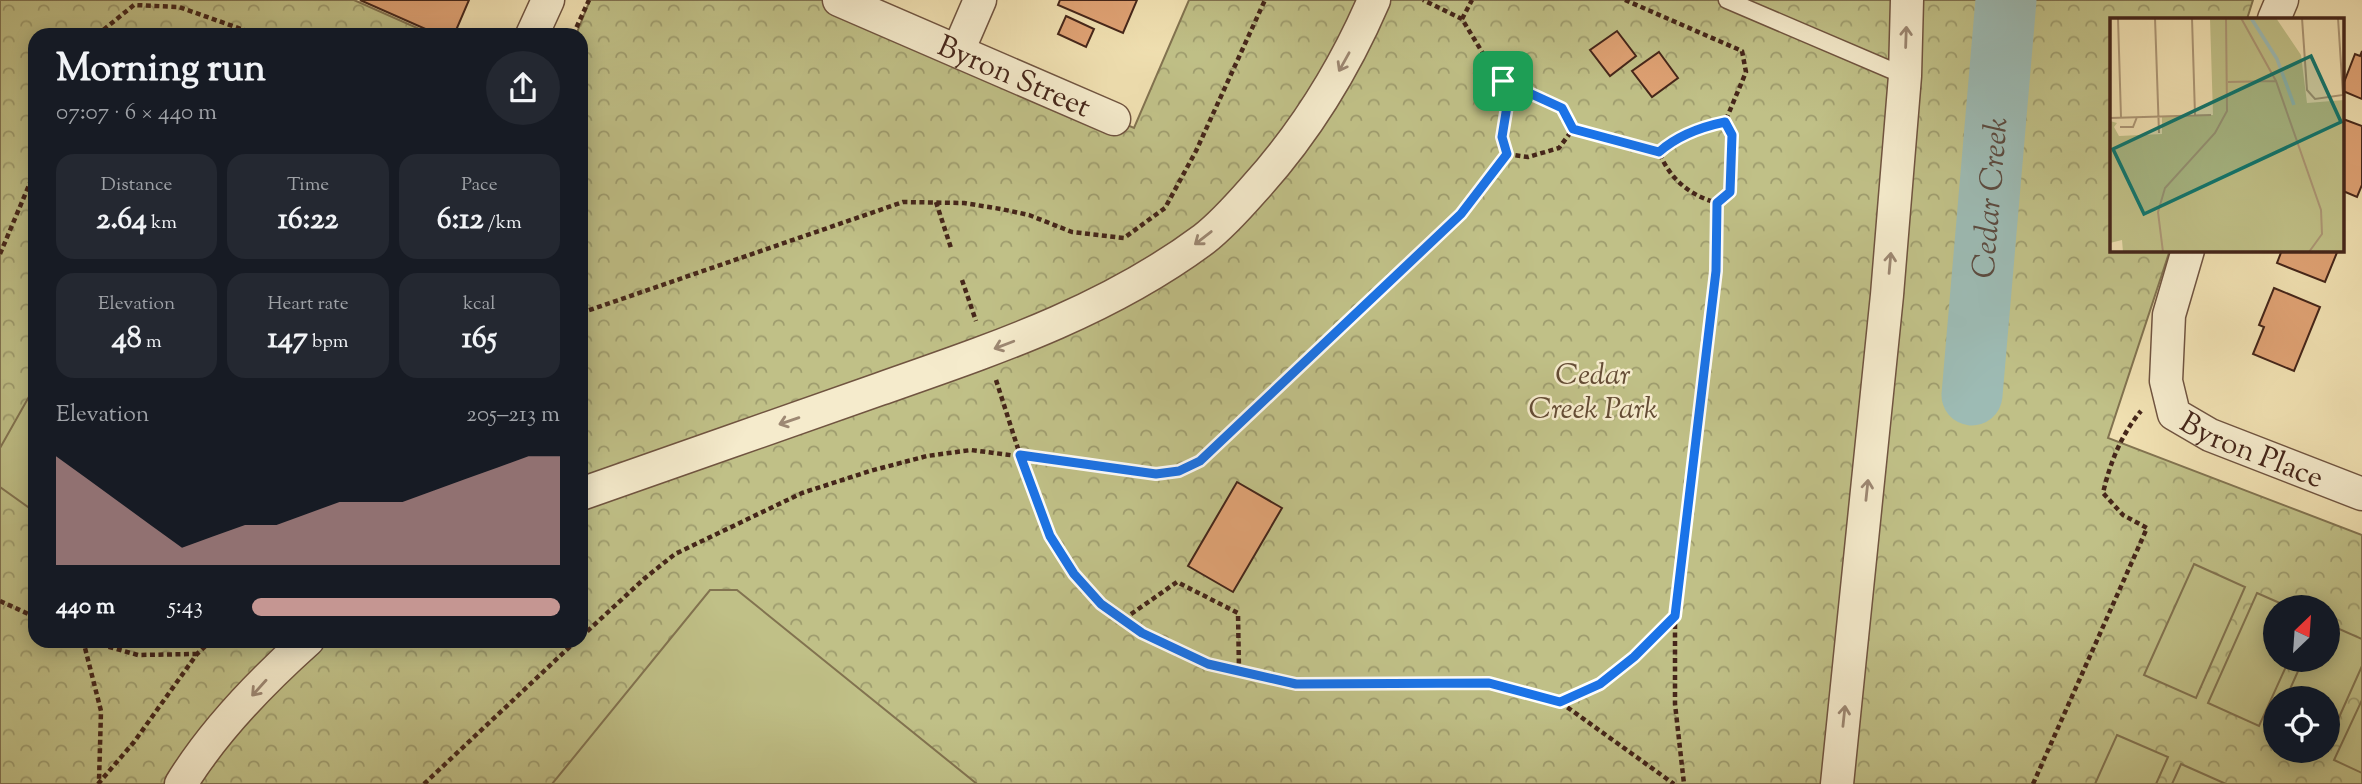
<!DOCTYPE html>
<html lang="en">
<head>
<meta charset="utf-8">
<style>
  :root { --surface:#171b24; --page:#242831; --text:#f1f3f6; --muted:#9ea1a6; --accent:#c59692 }
  body { margin:0; font-family:"Sorts Mill Goudy",serif; background:var(--page); color:var(--text); height:100vh; display:flex; flex-direction:column; font-size:26px; white-space:nowrap }
  * { box-sizing:border-box; margin:0 }
  p { font-size:23px; color:var(--muted) }
  .icon { flex:none; width:38px; height:38px; fill:none; stroke:currentColor; stroke-width:2; stroke-linecap:round; stroke-linejoin:round }
  .map { position:relative; flex:1; overflow:hidden }
  .side { position:absolute; left:28px; top:28px; width:560px; height:620px; display:flex; flex-direction:column; background:var(--surface); border-radius:21px; box-shadow:0 4px 18px #0003 }
  .side>* { flex:none }
  .needle { width:46px; rotate:25deg }
  .controls { position:absolute; left:2263px; top:595px; display:grid; gap:14px }
  .controls a { display:grid; place-items:center; width:77px; height:77px; border-radius:50%; background:var(--surface); box-shadow:0 4px 18px #0003; font-size:35px }
  .pin { position:absolute; display:grid; place-items:center; width:60px; height:60px; color:#fff; margin:-30px; border-radius:14px; box-shadow:0 4px 10px #0006 }
  .round { display:grid; place-items:center; flex:none; width:74px; height:74px; border-radius:37px; background:var(--page) }
  .overview { display:flex; align-items:center; justify-content:space-between; height:119px; padding:0 28px }
  h1 { font-size:38px; font-weight:700; line-height:52px }
  .stats { display:grid; grid-template-columns:repeat(3,1fr); gap:10px; height:119px; padding:7px 28px }
  .stats div { display:grid; align-content:center; border-radius:18px; background:var(--page); text-align:center }
  .stats b { font-size:30px; font-weight:700 }
  .stats small { font-size:19px; font-weight:400 }
  .stats p { font-size:19px }
  .chart { height:196px; padding:14px 28px }
  .chart p { display:flex; justify-content:space-between }
  .chart svg { width:100%; height:126px; margin-top:7px; fill:var(--accent); opacity:.7 }
  ul { padding:0 28px; list-style:none; font-size:23px }
  li { display:grid; grid-template-columns:112px 84px 1fr; align-items:center; height:52px }
  li i { height:18px; border-radius:9px; background:var(--accent) }
  .map>svg:first-child { display:block }
  .forest { fill:url(#forest-crowns); stroke:#827350; stroke-width:2; fill-rule:evenodd }
  .pitch { fill:#c0c087; stroke:#827350; stroke-width:2 }
  .lines { fill:none; stroke-linecap:round; stroke-linejoin:round }
  .river { stroke:#9dbbb4; stroke-width:61 }
  .building { fill:#dfa274; stroke:#45261a; stroke-width:2 }
  .lane-casing { stroke:#705440; stroke-width:19 }
  .street-casing { stroke:#705440; stroke-width:35 }
  .path { stroke:#45261a; stroke-width:4.5; stroke-dasharray:5 3.5; stroke-linecap:butt }
  .lane { stroke:#f5ebcc; stroke-width:16 }
  .street { stroke:#f5ebcc; stroke-width:32 }
  .oneway { stroke:#9d8873 }
  .route-casing { stroke:#fff; stroke-width:14 }
  .route { stroke:#1a73e8; stroke-width:9 }
  .labels { text-anchor:middle; stroke-width:5; stroke-linejoin:round; paint-order:stroke }
  .street-label { font-size:30px; fill:#45261a; stroke:#f5ebcc }
  .park-label { font-size:30px; font-style:italic; fill:#644c35; stroke:#f5ebcc }
  .water-label { font-size:32px; font-style:italic; fill:#5b4b40; stroke:#f5ebcc }
  .inset-river { fill:none; stroke:#9dbbb4; stroke-width:3.5 }
  .inset-road { fill:none; stroke:#ac9675; stroke-width:2 }
  .view { fill:#0f766e; fill-opacity:0.15; stroke:#0f766e; stroke-width:3.5 }
  .inset-edge { fill:none; stroke:#45261a; stroke-width:3.5 }
</style>
</head>
<body>
<div class="map">
<svg width="2362" height="784" viewBox="0 0 2362 784">
  <defs>
    <pattern id="forest-crowns" width="20" height="18" patternUnits="userSpaceOnUse" patternTransform="scale(1.75)"><rect width="20" height="18" fill="#c0c087"/><path d="M2 6a3 3 0 1 1 6 0M12 15a3 3 0 1 1 6 0" fill="none" stroke="#9e9c6e"/></pattern>
  </defs>
  <rect width="100%" height="100%" fill="#f0e0b1"/>
  <filter id="stains"><feTurbulence type="fractalNoise" baseFrequency=".00286" numOctaves="4"/><feColorMatrix values="0 0 0 0 .2 0 0 0 0 .09 0 0 0 0 .02 0 0 0 .5 -.17"/></filter>
  <radialGradient id="worn" r=".72"><stop offset=".6" stop-color="#630" stop-opacity="0"/><stop offset="1" stop-color="#630" stop-opacity=".3"/></radialGradient>
  <path class="forest" d="M0 0H354L433 35H35V640H581V35H576L590 0H839L1134 128 1189 0H2253L2247 19H2112V250H2170L2108 438 2362 535V784H0ZM2275 607H2328V660H2275ZM2275 698H2328V751H2275Z"/>
  <g class="pitch">
    <polygon points="35,386 35,512 0,487 0,448"/>
    <polygon points="2194,564 2245,587 2196,698 2144,675"/>
    <polygon points="710,590 737,590 977,784 552,784"/>
    <polygon points="2257,593 2289,607 2275,607 2275,660 2289,660 2259,726 2208,703"/>
    <polygon points="2328,624 2362,639 2362,666 2328,742 2328,698 2286,698 2303,660 2328,660"/>
    <polygon points="2362,700 2362,773 2334,760"/>
    <polygon points="2117,735 2168,757 2156,784 2095,784"/>
    <polygon points="2181,764 2226,784 2172,784"/>
  </g>
  <g class="lines">
    <path class="river" id="s1" d="M1972 395 2006 0"/>
  </g>
  <g class="building">
    <polygon points="360,0 469,0 454,35 439,35"/>
    <polygon points="1060,0 1137,0 1123,33 1058,5"/>
    <polygon points="1066,16 1094,29 1086,47 1058,34"/>
    <polygon points="1617,31 1636,56 1610,76 1590,50"/>
    <polygon points="2362,51 2362,99 2343,91 2343,85 2355,54 2360,56"/>
    <polygon points="1659,52 1678,78 1652,97 1632,71"/>
    <polygon points="2343,119 2362,126 2362,185 2357,197 2343,191"/>
    <polygon points="2282,250 2338,250 2325,282 2277,263"/>
    <polygon points="2274,288 2320,307 2294,371 2253,354 2264,327 2259,325"/>
    <polygon points="1237,482 1282,508 1233,592 1188,566"/>
  </g>
  <g class="lines">
    <g class="lane-casing">
      <polyline id="lane" points="1727,0 1905,76"/>
    </g>
    <g class="street-casing">
      <g id="street">
        <path id="s2" d="M839 0 1114 119"/>
        <polyline points="2274,19 2282,0"/>
        <polyline points="532,35 548,0"/>
        <polyline points="958,51 980,0"/>
        <path id="s3" d="M2188 250 2169 315 2166 381 2174 414 2210 435 2362 494"/>
        <path d="M581 494C681 459 780 424 880 389 994 349 1106 312 1204 239 1222 225 1238 207 1253 190 1305 133 1343 72 1374 0"/>
        <path d="M181 784C214 730 261 682 308 640"/>
        <polyline points="1837,784 1887,295 1905,76 1907,0"/>
      </g>
    </g>
    <g class="path">
      <polyline points="1625,0 1742,51 1746,72 1725,122 1732,135 1730,192 1717,203"/>
      <polyline points="1462,19 1472,0"/>
      <polyline points="97,35 134,5 179,7 258,35"/>
      <polyline points="573,35 589,0"/>
      <path d="M1504 82 1562 108 1573 129 1659 152C1670 179 1689 195 1717 203L1716 271 1675 616V704L1684 784"/>
      <path d="M1659 152C1678 135 1701 127 1725 122"/>
      <polyline points="1507,154 1528,157 1559,148 1573,129"/>
      <polyline points="936,202 951,248"/>
      <polyline points="0,254 35,171"/>
      <polyline points="962,280 976,321"/>
      <polyline points="581,313 903,202 964,203 1001,209 1029,215 1072,232 1124,238 1165,208 1196,151 1265,0"/>
      <polyline points="996,380 1029,483 1050,536 1074,574 1101,604 1142,633 1207,664 1296,684 1489,683 1560,702 1674,784"/>
      <polyline points="0,601 35,617"/>
      <polyline points="581,618 586,633"/>
      <polyline points="1124,619 1177,582 1238,613 1239,670"/>
      <polyline points="581,637 645,578 675,554 802,493 870,471 927,456 971,450 1156,474 1179,471 1200,461 1461,214 1507,154 1502,137 1508,100 1503,81 1490,65 1462,19 1423,0"/>
      <polyline points="83,640 101,711 99,781"/>
      <polyline points="84,640 138,655 196,654"/>
      <polyline points="1560,702 1600,684 1634,657 1674,617"/>
      <polyline points="98,784 134,742 197,654 212,640"/>
      <polyline points="424,784 577,640"/>
      <path d="M2033 784 2147 528 2123 515 2103 493C2110 463 2121 435 2141 411"/>
    </g>
    <use href="#lane" class="lane"/>
    <use href="#street" class="street"/>
  </g>
  <defs><path id="oneway-shaft" d="M-6 0H5M1.5-3L5.5 0L1.5 3" fill="none" stroke-width="1.6" stroke-linecap="round" stroke-linejoin="round" transform="scale(1.75)"/></defs>
  <g class="oneway">
    <use href="#oneway-shaft" transform="translate(1906 37) rotate(-88)"/>
    <use href="#oneway-shaft" transform="translate(1344 62) rotate(119)"/>
    <use href="#oneway-shaft" transform="translate(1203 238) rotate(142)"/>
    <use href="#oneway-shaft" transform="translate(1890 263) rotate(-85)"/>
    <use href="#oneway-shaft" transform="translate(1004 345) rotate(159)"/>
    <use href="#oneway-shaft" transform="translate(789 421) rotate(161)"/>
    <use href="#oneway-shaft" transform="translate(1867 490) rotate(-84)"/>
    <use href="#oneway-shaft" transform="translate(259 688) rotate(132)"/>
    <use href="#oneway-shaft" transform="translate(1844 716) rotate(-84)"/>
  </g>
  <g class="lines">
    <g class="route-casing">
      <path id="route" d="M1503 81 1562 108 1573 129 1659 152C1678 135 1701 127 1725 122L1732 135 1730 192 1717 203 1716 271 1675 616 1634 657 1600 684 1560 702 1489 683 1296 684 1208 664 1142 633 1101 604 1074 574 1050 536 1020 455 1156 474 1179 471 1200 461 1461 214 1507 154 1502 137 1508 100Z"/>
    </g>
    <use href="#route" class="route"/>
  </g>
  <g class="labels">
    <g class="street-label">
      <text dy="10" stroke="none"><textPath href="#s2" startOffset="191">Byron Street</textPath></text>
      <text dy="10" stroke="none"><textPath href="#s3" startOffset="254">Byron Place</textPath></text>
    </g>
    <g class="park-label">
      <text x="1593" y="384">Cedar<tspan x="1593" dy="34">Creek Park</tspan></text>
    </g>
    <g class="water-label">
      <text dy="11" stroke="none"><textPath href="#s1" startOffset="198">Cedar Creek</textPath></text>
    </g>
  </g>
  <g transform="translate(2110 18)">
    <rect width="234" height="234" fill="#f0e0b1"/>
    <path d="M100 0H166L191 37 197 85 234 82V234H13L12 222 0 225V103L7 105 4 109 9 118 52 116V98L103 97Z" fill="#c0c087"/>
    <path d="M86 152 116 158 114 168 91 182 79 178ZM139 167 151 171 145 197 114 192 125 172Z" fill="#c0c087"/>
    <path class="inset-river" d="M141 0 167 41 184 87"/>
    <path class="inset-road" d="M8 0 11 100M45 0 49 115M82 0 85 97M131 0 166 63 211 192 212 216 199 234M192 0 197 72 205 81 233 77 228 0M118 64 166 63M0 100 101 97M10 109H23L27 99M53 234 48 194 55 170 105 115 117 93 116 0"/>
    <path class="view" d="M201 38 231 104 34 196 3 131Z"/>
    <rect width="234" height="234" class="inset-edge"/>
  </g>
  <rect width="100%" height="100%" filter="url(#stains)"/>
  <rect width="100%" height="100%" fill="url(#worn)"/>
</svg>
<div class="controls">
<a><svg class="needle" viewBox="-14 -14 28 28"><path d="M0-13l5 13h-10z" fill="#e53935"/><path d="M0 13l5-13h-10z" fill="#9ea1a6"/></svg></a>
<a><svg class="icon" aria-label="locate" viewBox="0 0 24 24"><circle cx="12" cy="12" r="6"/><path d="M12 2v4M12 18v4M2 12h4M18 12h4"/></svg></a>
</div>
<div class="pin" style="left:1503px;top:81px;background:#1e9e55"><svg class="icon" aria-label="arrive" viewBox="0 0 24 24"><path d="M6 21V4h12l-3 4 3 4H6"/></svg></div>
<section class="side">
<div class="overview"><div><h1>Morning run</h1><p>07:07 · 6 × 440 m</p></div><a class="round"><svg class="icon" aria-label="share" viewBox="0 0 24 24"><path d="M12 15V3M7 8l5-5 5 5M5 13v7h14v-7"/></svg></a></div>
<div class="stats">
<div><p>Distance</p><b>2.64<small> km</small></b></div>
<div><p>Time</p><b>16:22</b></div>
<div><p>Pace</p><b>6:12<small> /km</small></b></div>
</div>
<div class="stats">
<div><p>Elevation</p><b>48<small> m</small></b></div>
<div><p>Heart rate</p><b>147<small> bpm</small></b></div>
<div><p>kcal</p><b>165</b></div>
</div>
<div class="chart"><p><span>Elevation</span>205–213 m</p>
<svg viewBox="0 0 160 44" preserveAspectRatio="none"><path d="M0 44V6L10 14L20 22L30 30L40 38L50 34L60 30L70 30L80 26L90 22L100 22L110 22L120 18L130 14L140 10L150 6L160 6V44z"/></svg>
</div>
<ul>
<li><b>440 m</b>5:43<i style="width:100%"></i></li>
</ul>
</section>
</div>
</body>
</html>
